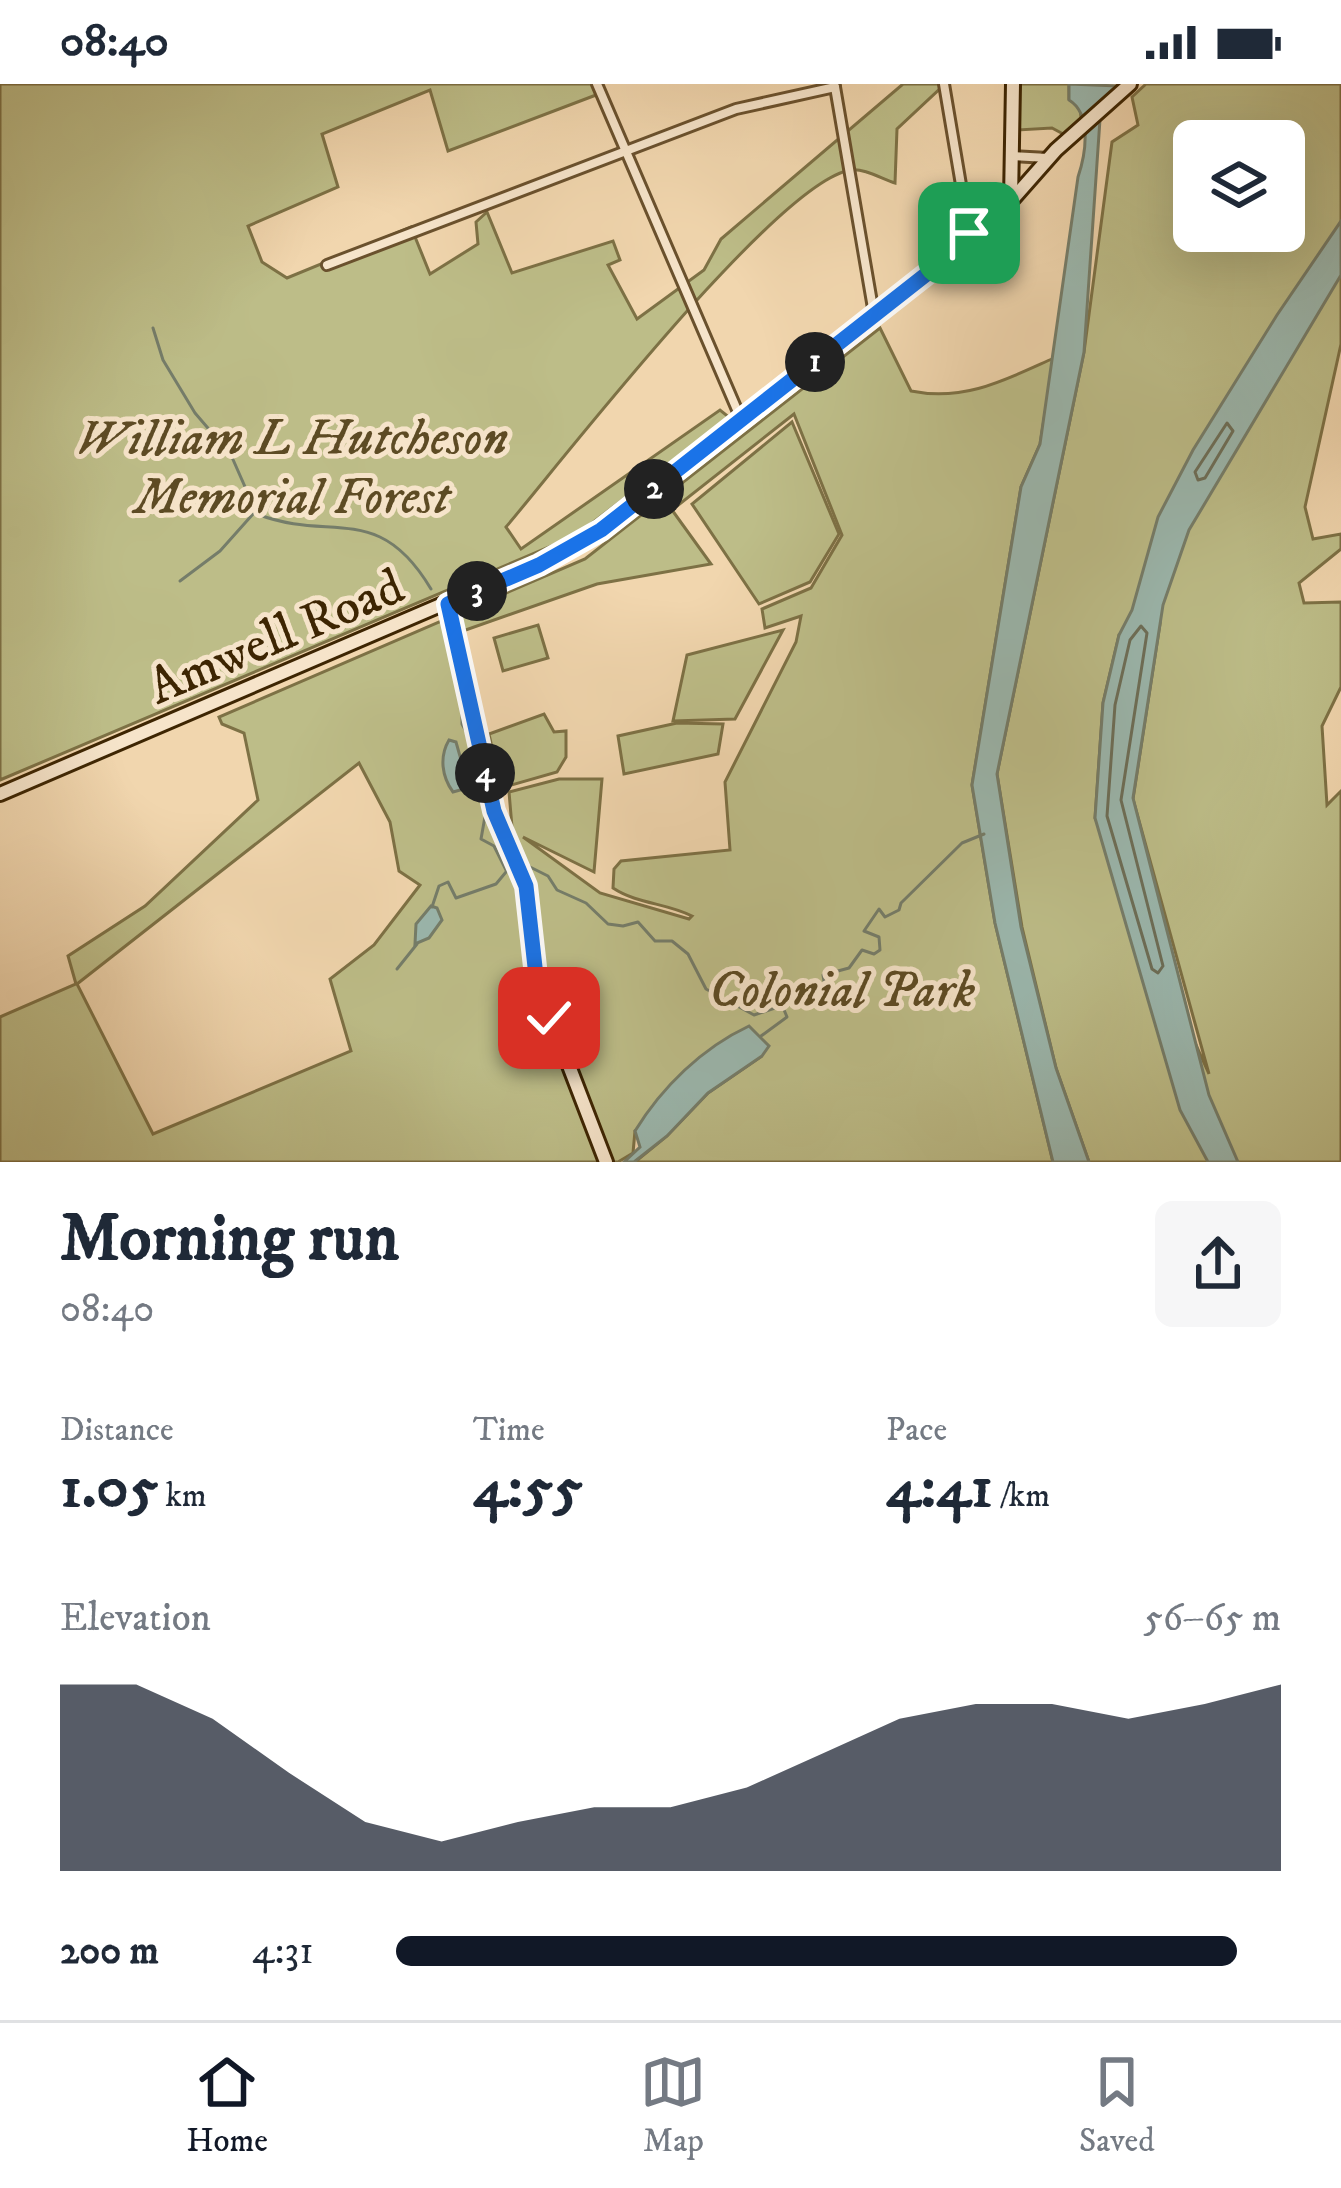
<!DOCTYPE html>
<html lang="en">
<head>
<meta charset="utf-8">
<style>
  :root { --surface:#fff; --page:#f6f6f7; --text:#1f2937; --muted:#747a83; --line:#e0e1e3; --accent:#111827 }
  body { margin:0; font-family:"IM FELL DW Pica",serif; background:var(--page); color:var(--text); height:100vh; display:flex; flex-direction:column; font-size:45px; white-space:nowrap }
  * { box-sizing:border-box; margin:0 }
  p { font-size:39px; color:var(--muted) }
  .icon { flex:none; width:66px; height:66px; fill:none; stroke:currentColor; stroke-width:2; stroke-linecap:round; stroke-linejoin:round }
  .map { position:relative; height:1078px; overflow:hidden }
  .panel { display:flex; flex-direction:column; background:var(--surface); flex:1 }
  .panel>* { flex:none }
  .fabs { position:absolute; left:1173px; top:36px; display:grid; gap:24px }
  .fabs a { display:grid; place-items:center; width:132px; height:132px; border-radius:18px; background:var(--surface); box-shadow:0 12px 48px #0002; font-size:60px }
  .pin { position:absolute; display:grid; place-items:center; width:102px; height:102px; color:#fff; margin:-51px; border-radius:24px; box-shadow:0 6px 18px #0006 }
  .km { position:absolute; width:60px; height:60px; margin:-30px; border-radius:50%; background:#222; color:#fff; font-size:33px; line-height:60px; text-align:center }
  .round { display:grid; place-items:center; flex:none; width:126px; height:126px; border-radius:18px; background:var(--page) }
  .overview { display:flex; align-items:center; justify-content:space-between; height:204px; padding:0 60px }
  h1 { font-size:66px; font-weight:700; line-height:90px }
  .stats { display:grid; grid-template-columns:repeat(3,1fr); gap:18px; height:204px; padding:12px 60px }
  .stats div { display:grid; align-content:center }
  .stats b { font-size:60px; font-weight:700 }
  .stats small { font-size:33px; font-weight:400 }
  .stats p { font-size:33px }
  .chart { height:336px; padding:24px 60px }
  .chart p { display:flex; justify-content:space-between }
  .chart svg { width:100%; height:216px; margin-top:12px; fill:var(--accent); opacity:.7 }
  ul { padding:0 60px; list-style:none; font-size:39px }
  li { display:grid; grid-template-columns:192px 144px 1fr; align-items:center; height:90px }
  li i { height:30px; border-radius:15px; background:var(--accent) }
  .status { display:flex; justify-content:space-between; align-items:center; height:84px; padding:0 60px; background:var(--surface); direction:ltr }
  .status svg { height:33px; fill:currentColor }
  .tab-bar { display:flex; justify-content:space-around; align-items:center; height:168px; border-top:3px solid var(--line); background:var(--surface); font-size:33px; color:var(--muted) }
  .tab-bar a { display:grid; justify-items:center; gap:6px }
  .tab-bar .current { color:var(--accent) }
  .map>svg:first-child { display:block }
  .green { fill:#bdbd88; stroke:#7d7145; stroke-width:3; fill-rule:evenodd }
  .water { fill:#9bb8af; stroke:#757d6a; stroke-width:3 }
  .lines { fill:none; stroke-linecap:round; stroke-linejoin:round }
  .shore { stroke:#6c6e58; stroke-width:3 }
  .stream { stroke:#757d6a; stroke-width:3 }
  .street-casing { stroke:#6a512d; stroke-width:14 }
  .secondary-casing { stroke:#3d2502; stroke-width:18 }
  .street { stroke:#f6e4ca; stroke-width:8 }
  .secondary { stroke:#f6e4ca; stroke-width:12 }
  .route-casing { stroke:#fff; stroke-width:24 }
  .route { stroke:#1a73e8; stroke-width:15 }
  .labels { text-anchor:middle; stroke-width:10; stroke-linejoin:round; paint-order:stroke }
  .park-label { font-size:51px; font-style:italic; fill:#5d4b24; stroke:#f6e4ca }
  .street-label { font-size:51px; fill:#3d2502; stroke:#f6e4ca }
</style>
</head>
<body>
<div class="status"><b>08:40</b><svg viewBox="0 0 49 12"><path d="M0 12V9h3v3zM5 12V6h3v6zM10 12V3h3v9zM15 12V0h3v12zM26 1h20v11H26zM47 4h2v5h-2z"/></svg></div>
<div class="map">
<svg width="1341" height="1078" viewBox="0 0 1341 1078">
  <rect width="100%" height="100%" fill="#f1d6ae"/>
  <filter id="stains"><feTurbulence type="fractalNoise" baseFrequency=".00167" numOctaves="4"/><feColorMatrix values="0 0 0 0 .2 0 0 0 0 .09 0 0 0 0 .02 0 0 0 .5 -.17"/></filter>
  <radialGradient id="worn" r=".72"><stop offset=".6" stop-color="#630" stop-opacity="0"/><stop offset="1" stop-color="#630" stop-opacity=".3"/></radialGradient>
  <g class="green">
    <path d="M0 0H592L596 11 448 67 430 6 322 50 338 103 248 142 262 178 287 194 411 143 430 190 478 160 476 138 487 128 512 189 613 157 620 176 608 181 637 235 704 186 721 155 903 0H945L897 45 895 99C882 95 864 84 851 86 779 96 562 377 506 443L521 465 720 326 730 334 575 452 0 696Z"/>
    <polygon points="1019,0 1069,0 1069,15 1080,24 1082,42 1067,52 1052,44 1018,46"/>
    <path d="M1146 0H1341V260L1305 423 1313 455 1341 450V465L1299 499 1304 519 1341 518V603L1322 642 1327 721 1341 707V1078H1089L1056 984 1022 843 997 690 1084 268 1112 58 1138 41 1132 13ZM1194 57H1284V147H1194ZM1160 540 1133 715 1209 990 1095 734 1103 619 1119 551Z"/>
    <path d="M880 244 911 307C965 318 1007 295 1054 274L1040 360 1021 403 972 701 995 839 1053 1078H635L667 1052 708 1009 762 972 635 1047 633 1069 618 1078H0V933L76 900 68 872 145 822 258 716 244 649 222 640 219 633 585 475ZM794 330 842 451 811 504 762 525 765 544 801 532 796 558 725 698 730 766 621 777 614 785 613 804C637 820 667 819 692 832L689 835 600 809 523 753 594 788 602 695H559L509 708 512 743 497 734 457 549 597 500 711 480 672 426ZM359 679 390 738 399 787 420 801 374 861 330 895 351 967 153 1050 77 900Z"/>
    <polygon points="792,338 839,450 810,498 759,520 692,420"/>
    <polygon points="538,541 548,574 503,587 494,554"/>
    <polygon points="783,546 735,635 673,637 687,571"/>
    <polygon points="544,630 554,648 566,647 566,673 557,688 501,704 489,650"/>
    <polygon points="677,639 723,640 718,670 624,690 618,652"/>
  </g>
  <g class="water">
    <path d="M1069 0 1119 2 1101 21 1084 268 997 690 1021 843 1056 984 1089 1078H1053L995 839 972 701 1021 403 1040 360 1078 93C1086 69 1092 30 1069 16Z"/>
    <polygon points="1341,137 1341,191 1189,446 1163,521 1133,714 1209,1011 1238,1078 1208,1078 1180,1026 1095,734 1103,619 1119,551 1132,526 1158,433 1193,366 1277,231"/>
    <path d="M449 656 456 658 467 697 464 705 453 708C442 693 439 673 449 656Z"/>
    <polygon points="431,822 437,824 442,836 429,854 415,860 416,840"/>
    <path d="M749 942 769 962 762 972 708 1009 667 1052 634 1078H624L640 1063 635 1047C662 1003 702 964 749 942Z"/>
  </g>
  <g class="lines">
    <g class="shore">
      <polygon points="1227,339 1233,347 1205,394 1198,396 1195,388"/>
      <polygon points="1141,542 1147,549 1121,716 1163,882 1158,889 1152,885 1107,732 1115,621 1130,556"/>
    </g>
    <g class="stream">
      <path d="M153 244 163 276 195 329 231 371 257 430C331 459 378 416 431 505"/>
      <polyline points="180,497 220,467 253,430"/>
      <polyline points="462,616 462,640 470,655 471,680 486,727 481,755 494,762 506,786 513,785"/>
      <polyline points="526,781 548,792 557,806 586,819 608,840 623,842 638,838 655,857 672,857 688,870 706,905 754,931 775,924 797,908 809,916 825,904 823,891 849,884 862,866 874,870 880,866 879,853 864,847 879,825 885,833 899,826 901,819 962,759 984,750"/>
      <polyline points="432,823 439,802 448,798 456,814 496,800 506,788"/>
      <polyline points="397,885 417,860"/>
      <polyline points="761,952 787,933 782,921"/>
    </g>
    <g class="street-casing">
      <g id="street">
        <polyline points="597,0 741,335"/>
        <polyline points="944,0 970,154"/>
        <polyline points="835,3 874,230"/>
        <polyline points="1012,72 1048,74"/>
        <polyline points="327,181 736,25 835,3"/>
      </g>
    </g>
    <g class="secondary-casing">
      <g id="secondary">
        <polyline points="1011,116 1013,0"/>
        <polyline points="448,520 494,727 525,802 538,901 606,1078"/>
        <polyline points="0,710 571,465 615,435 970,155 1011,117 1056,66 1130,0"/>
      </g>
    </g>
    <use href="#street" class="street"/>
    <use href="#secondary" class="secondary"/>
  </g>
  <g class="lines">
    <g class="route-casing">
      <polyline id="route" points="549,934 536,892 526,802 494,727 448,520 539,481 601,446 952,170 970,155 969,149"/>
    </g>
    <use href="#route" class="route"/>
  </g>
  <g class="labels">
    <g class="park-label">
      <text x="292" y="370">William L Hutcheson<tspan x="292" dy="59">Memorial Forest</tspan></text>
      <text x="842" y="922">Colonial Park</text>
    </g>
    <g class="street-label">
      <text transform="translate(275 551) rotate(-23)" y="18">Amwell Road</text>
    </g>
  </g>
  <rect width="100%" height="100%" filter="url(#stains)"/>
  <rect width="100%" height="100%" fill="url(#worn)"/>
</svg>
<div class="fabs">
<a><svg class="icon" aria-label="layers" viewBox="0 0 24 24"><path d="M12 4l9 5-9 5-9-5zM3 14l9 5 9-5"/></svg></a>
</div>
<div class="pin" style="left:969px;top:149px;background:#1e9e55"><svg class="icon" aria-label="arrive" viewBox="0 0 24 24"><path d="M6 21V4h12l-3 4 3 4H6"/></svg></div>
<div class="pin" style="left:549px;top:934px;background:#d93025"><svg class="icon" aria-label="check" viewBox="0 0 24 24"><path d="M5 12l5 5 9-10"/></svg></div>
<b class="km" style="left:815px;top:278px">1</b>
<b class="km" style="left:654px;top:405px">2</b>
<b class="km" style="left:477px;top:507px">3</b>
<b class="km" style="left:485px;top:689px">4</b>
</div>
<section class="panel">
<div class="overview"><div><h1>Morning run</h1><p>08:40</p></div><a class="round"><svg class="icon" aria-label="share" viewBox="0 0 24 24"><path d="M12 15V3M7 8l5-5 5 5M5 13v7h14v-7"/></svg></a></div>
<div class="stats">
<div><p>Distance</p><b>1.05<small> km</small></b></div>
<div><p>Time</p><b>4:55</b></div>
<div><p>Pace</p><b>4:41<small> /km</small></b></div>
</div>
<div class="chart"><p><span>Elevation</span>56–65 m</p>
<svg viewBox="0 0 160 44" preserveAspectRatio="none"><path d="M0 44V6L10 6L20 13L30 24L40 34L50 38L60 34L70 31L80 31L90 27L100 20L110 13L120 10L130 10L140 13L150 10L160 6V44z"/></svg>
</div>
<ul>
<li><b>200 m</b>4:31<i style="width:95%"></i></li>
</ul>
</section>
<nav class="tab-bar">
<a class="current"><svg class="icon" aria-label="home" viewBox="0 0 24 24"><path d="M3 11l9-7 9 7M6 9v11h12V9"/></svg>Home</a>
<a><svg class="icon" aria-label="map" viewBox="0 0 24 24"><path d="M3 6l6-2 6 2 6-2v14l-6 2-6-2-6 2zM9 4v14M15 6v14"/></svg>Map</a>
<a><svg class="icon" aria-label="saved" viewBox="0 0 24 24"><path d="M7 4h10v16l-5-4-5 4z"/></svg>Saved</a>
</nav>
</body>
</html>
